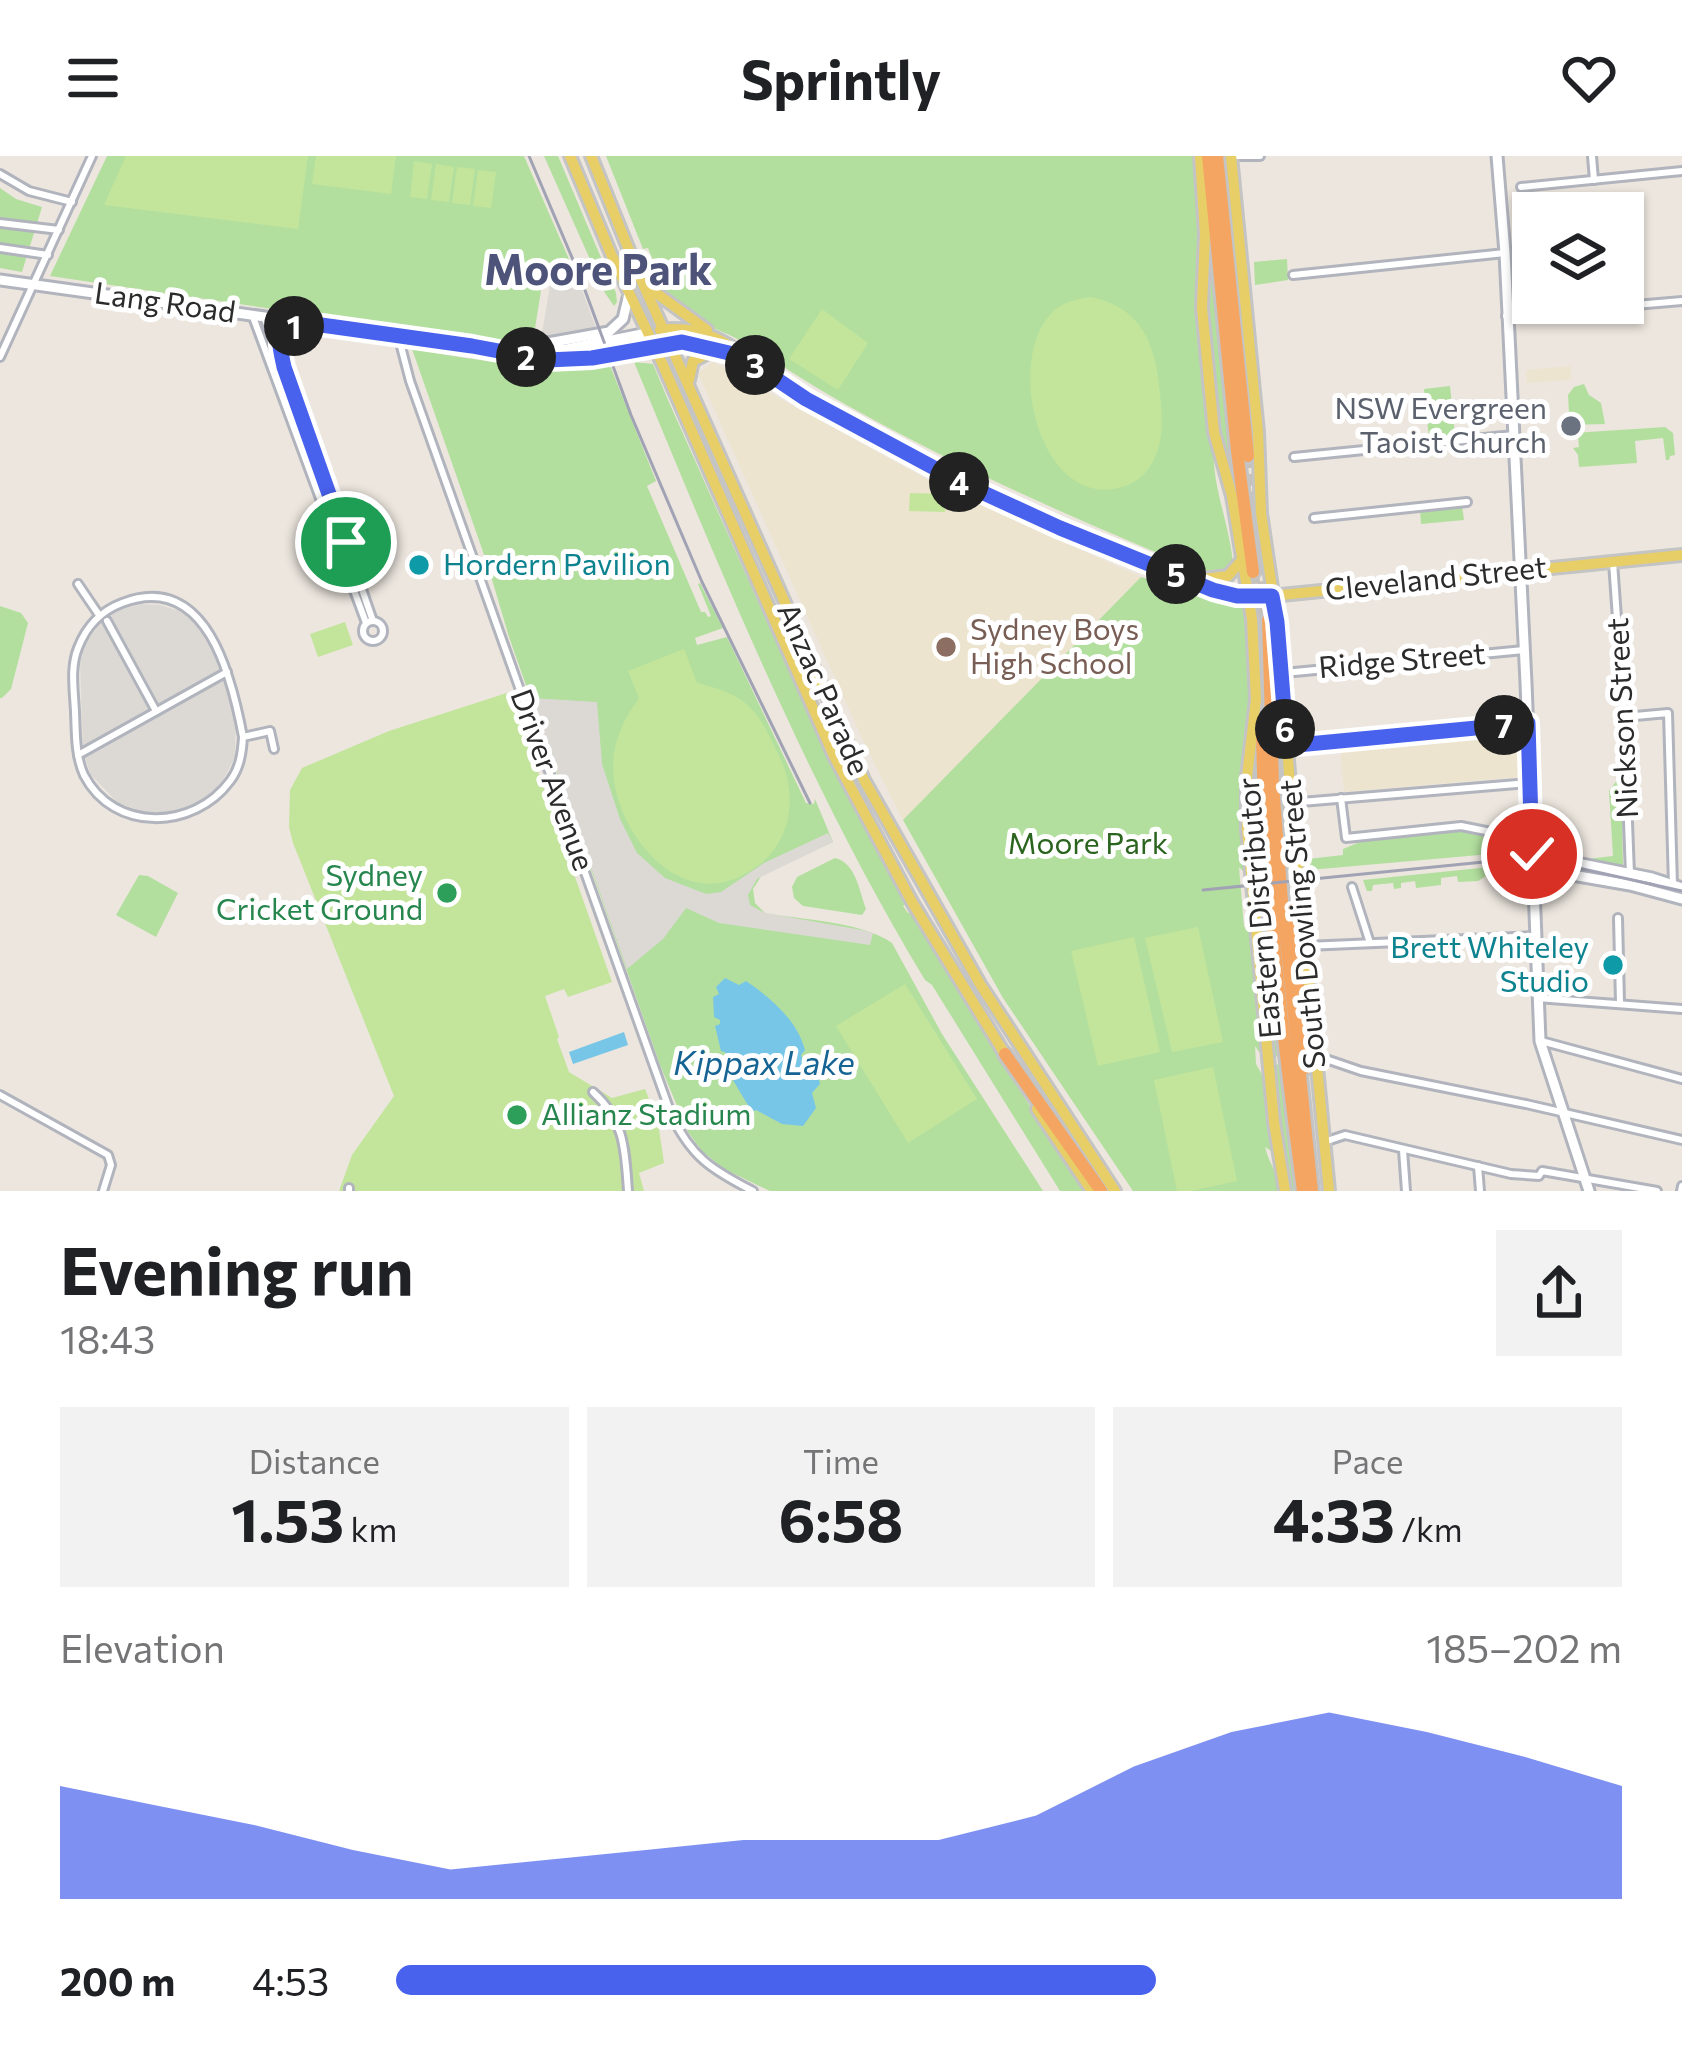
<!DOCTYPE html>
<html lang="en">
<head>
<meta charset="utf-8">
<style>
  :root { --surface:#fff; --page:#f2f2f2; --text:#202124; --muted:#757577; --accent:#4962ee }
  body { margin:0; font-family:Commissioner,sans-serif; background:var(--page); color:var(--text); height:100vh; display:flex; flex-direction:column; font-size:45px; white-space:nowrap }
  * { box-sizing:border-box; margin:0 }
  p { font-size:39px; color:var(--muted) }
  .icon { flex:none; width:66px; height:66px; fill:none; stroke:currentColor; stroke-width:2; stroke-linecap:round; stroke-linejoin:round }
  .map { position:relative; height:1035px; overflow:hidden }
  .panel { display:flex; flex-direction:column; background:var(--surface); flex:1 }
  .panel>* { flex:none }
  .controls { position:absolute; left:1512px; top:36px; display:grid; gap:24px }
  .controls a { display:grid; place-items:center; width:132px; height:132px; border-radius:0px; background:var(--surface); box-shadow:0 3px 9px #0004; font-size:60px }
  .pin { position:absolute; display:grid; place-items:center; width:102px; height:102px; color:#fff; margin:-51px; border:6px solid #fff; border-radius:50%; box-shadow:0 3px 12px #0007 }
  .km { position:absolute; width:60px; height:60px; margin:-30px; border-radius:50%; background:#222; color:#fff; font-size:33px; line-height:60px; text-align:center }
  .round { display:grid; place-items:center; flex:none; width:126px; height:126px; border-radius:0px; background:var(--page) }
  .overview { display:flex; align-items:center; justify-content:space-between; height:204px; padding:0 60px }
  h1 { font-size:66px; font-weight:700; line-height:90px }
  .metrics { display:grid; grid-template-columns:repeat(3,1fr); gap:18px; height:204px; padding:12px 60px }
  .metrics div { display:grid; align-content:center; border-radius:0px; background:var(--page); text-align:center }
  .metrics b { font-size:60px; font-weight:700 }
  .metrics small { font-size:33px; font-weight:400 }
  .metrics p { font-size:33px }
  .chart { height:336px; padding:24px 60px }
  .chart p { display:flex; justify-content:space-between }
  .chart svg { width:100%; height:216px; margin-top:12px; fill:var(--accent); opacity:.7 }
  ul { padding:0 60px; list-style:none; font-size:39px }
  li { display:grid; grid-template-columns:192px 144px 1fr; align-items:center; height:90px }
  li i { height:30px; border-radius:15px; background:var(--accent) }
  header { display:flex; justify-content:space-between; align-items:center; height:156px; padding:0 60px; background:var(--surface); font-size:54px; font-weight:700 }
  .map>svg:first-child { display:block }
  .education { fill:#ece4cf }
  .green { fill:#b2df9e }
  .pitch { fill:#c3e59b }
  .plaza { fill:#dcd9d5 }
  .water { fill:#78c6e7 }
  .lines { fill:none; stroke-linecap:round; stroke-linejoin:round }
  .highway-tunnel { stroke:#c5c1ba; stroke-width:12; stroke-dasharray:12 6; stroke-linecap:butt }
  .street-casing { stroke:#b1b4bd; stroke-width:12 }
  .secondary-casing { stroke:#b1b4bd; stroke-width:15 }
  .primary-casing { stroke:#c4c4c4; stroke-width:16 }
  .highway-casing { stroke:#c4c4c4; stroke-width:18 }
  .street { stroke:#fff; stroke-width:6 }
  .secondary { stroke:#fff; stroke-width:9 }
  .primary { stroke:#e8ce67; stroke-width:10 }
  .highway { stroke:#f4a561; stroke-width:12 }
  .tram { stroke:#a1a3b4; stroke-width:3 }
  .route-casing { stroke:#fff; stroke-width:24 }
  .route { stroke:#4962ee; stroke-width:15 }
  .worship-dot { fill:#6b7280; stroke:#fff; stroke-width:4.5 }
  .culture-dot { fill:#0f9aa8; stroke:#fff; stroke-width:4.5 }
  .education-dot { fill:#8d6e63; stroke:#fff; stroke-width:4.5 }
  .leisure-dot { fill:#2e9e5b; stroke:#fff; stroke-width:4.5 }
  .labels { text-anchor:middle; stroke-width:10; stroke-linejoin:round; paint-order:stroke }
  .street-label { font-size:30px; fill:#2b2b2b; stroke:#fff }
  .worship-label { font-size:30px; fill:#5b616d; stroke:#fff; text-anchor:end }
  .culture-label { font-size:30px; fill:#0d838f; stroke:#fff; text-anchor:start }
  .education-label { font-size:30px; fill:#785e54; stroke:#fff; text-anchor:start }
  .park-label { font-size:30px; fill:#2b641f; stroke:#fff }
  .leisure-label { font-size:30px; fill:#27864d; stroke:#fff; text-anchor:end }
  .water-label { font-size:33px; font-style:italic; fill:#166494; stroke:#fff }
  .district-label { font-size:42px; font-weight:bold; fill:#4e5479; stroke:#fff }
</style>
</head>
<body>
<header><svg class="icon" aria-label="menu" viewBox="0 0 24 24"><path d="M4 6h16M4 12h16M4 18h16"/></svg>Sprintly<svg class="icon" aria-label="heart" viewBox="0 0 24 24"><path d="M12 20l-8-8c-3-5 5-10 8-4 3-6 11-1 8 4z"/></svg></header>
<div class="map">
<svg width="1682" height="1035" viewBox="0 0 1682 1035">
  <rect width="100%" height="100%" fill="#ece6de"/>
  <g class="education">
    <polygon points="713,206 947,334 1141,421 903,664 860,578 698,217"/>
    <polygon points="1570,210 1572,222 1568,224 1527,227 1526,214"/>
    <polygon points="1515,573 1519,621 1344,636 1340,592"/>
  </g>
  <g class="green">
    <polygon points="107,0 524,0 579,126 543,122 533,185 516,189 50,120"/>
    <polygon points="544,0 558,0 616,137 617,146 614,150 605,137"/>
    <path d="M606 0H1195L1200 78 1195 134 1214 297C1212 329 1231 374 1233 409L1224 417 1211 419C1108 377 1008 334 910 283 869 262 829 240 790 215 750 190 723 170 676 162L648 92 643 93Z"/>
    <polygon points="0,32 16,43 42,51 22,116 0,112"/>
    <path d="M1210 85 1233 306 1228 307C1212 235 1207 158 1210 85Z"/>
    <polygon points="1287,103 1288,124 1255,129 1254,106"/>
    <path d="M412 193C478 204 542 216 608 209L611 212 656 325 647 330 701 456H705L708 461 711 460 698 428 700 427 723 472 695 482 697 489 727 481 806 647 814 648 815 643 833 686 762 719 753 733 755 747 765 757C802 764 861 765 892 787L942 878 1043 1035H770L724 1013 702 995 688 976 660 909 509 481 488 410Z"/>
    <path d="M634 206 653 208 668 244 829 605 906 747 903 750 908 757 911 756 1024 941 1086 1035H1060L932 829 925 824C807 629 721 416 634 206Z"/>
    <polygon points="1584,228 1589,239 1601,247 1605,268 1570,269 1576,268 1575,257 1569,257 1568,239 1574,231"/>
    <polygon points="1450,230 1455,279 1429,282 1424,233"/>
    <polygon points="1665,271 1673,277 1675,299 1670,300 1669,304 1666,304 1663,282 1635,285 1637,307 1579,311 1578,299 1573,292 1579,291 1578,280 1572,280 1573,277"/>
    <polygon points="1462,349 1464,364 1421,368 1420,353"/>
    <path d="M1141 421 1245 451 1250 550 1239 659 1245 717 1239 711 1244 771H1251L1263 883 1262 900 1255 890 1256 908 1265 924 1273 996 1265 991C1269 1007 1278 1019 1281 1035H1133L1003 842 903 664Z"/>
    <polygon points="0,450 21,457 28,467 11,533 2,542 0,542"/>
    <polygon points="1277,520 1290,716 1285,716 1278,617"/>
    <polygon points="1621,619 1623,710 1588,706 1587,703 1613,700 1609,635"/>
    <polygon points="1465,675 1495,681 1524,680 1525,695 1309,714 1308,703 1343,699 1343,693 1367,683"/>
    <path d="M835 702C856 707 859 734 866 753L862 759 803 750 794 742 792 731 797 721Z"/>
    <polygon points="1490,711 1492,716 1478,725 1458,726 1457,720 1441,722 1441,729 1416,732 1415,725 1401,727 1401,732 1394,733 1393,727 1373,729 1372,735 1367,735 1363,724"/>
    <polygon points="139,719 148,720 178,737 156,781 116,759"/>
    <polygon points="1266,735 1281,900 1273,901 1258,736"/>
    <polygon points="1282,908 1296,1035 1289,1035 1274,909"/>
  </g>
  <g class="pitch">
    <polygon points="126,0 308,0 298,73 104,49"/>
    <polygon points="316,0 396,0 391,38 312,28"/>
    <polygon points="414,5 432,8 427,43 410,41"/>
    <polygon points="436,8 454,11 449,46 431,44"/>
    <polygon points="457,11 475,13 470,49 452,47"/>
    <polygon points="478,14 496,16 491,52 473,50"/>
    <path d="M1091 141C1147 153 1157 195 1161 247 1162 265 1163 284 1155 301 1147 320 1133 330 1113 333 1035 344 1004 195 1056 153 1066 145 1078 143 1091 141Z"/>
    <polygon points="822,153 868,187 838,234 789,203"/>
    <polygon points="910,337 945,338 945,356 909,355"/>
    <polygon points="345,466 353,489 318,501 310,478"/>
    <path d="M684 493 697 527C751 540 757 554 780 602 793 629 794 663 777 689 769 703 757 711 743 719 676 755 612 671 613 609 614 583 624 563 639 542L628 515Z"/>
    <polygon points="510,536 612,826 568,841 564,833 545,840 559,881 557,883 569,916 612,942 645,933 658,966 664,1007 639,1017 644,1035 339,1035 352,999 394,940 293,687 289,671 290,634 302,612 389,575"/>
    <polygon points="1198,771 1223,886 1172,896 1145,782"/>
    <polygon points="1134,781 1160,896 1098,910 1071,795"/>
    <polygon points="905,828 977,943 908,987 836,870"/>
    <polygon points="1213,911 1237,1025 1191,1035 1177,1035 1154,924"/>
  </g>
  <g class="plaza">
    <polygon points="551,124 580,128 597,175 541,183"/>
    <polygon points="142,448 160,449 180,455 199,469 217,500 236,567 235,601 221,628 204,645 174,657 144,657 117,646 91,619 83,596 80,509 85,488 105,461 122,453"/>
    <polygon points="531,542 597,546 602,608 620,663 637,697 665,722 706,738 721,736 764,707 828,677 833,686 757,723 748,739 750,749 765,757 862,774 873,777 870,789 719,767 686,752 663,783 627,813"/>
  </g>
  <g class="water">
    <path d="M725 822 739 829 746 825C771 842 797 864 805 894L801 899 803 904 814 902 820 928 812 937 816 952 803 970 782 968 756 954 752 956 721 904 726 900 725 896 721 895 715 870 720 868V864L714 861 713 841 719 838 716 831Z"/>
    <polygon points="624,876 628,889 573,908 569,896"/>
  </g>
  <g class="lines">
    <g class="highway-tunnel">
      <polyline points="1248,300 1268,464"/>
      <polyline points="1253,416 1263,514 1262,573"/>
    </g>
    <g class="street-casing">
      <g id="street">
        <polyline points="1238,0 1260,0"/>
        <polyline points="1592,0 1594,24"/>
        <polyline points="0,18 29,35 72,46"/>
        <polyline points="1521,31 1682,15"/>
        <polyline points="0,67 59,74"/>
        <polyline points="0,92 48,99"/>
        <polyline points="1293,119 1505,97"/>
        <polyline points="1506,160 1682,145"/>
        <polyline points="253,161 366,467"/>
        <polyline points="264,161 293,234 373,465"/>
        <path d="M398 179 410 225 671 958C691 1001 712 1014 753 1035"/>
        <polyline points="0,201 92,0"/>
        <polyline points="1294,301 1514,279"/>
        <polyline points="1314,362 1467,346"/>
        <polyline points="1613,406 1624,561 1630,718"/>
        <polyline points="78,428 99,459"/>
        <circle cx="373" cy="475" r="10"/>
        <polyline points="107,465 156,555"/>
        <polyline points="1284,517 1524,494"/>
        <polyline points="1624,561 1668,557 1673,729"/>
        <path d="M243 581C232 522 207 414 122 447 101 455 86 471 78 492 70 512 74 534 75 556 76 577 75 599 84 619 114 677 194 674 230 625 240 612 242 597 243 581L270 575 274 593"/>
        <polyline points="1287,590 1528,567"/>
        <polyline points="78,599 227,516"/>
        <polyline points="1341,642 1346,682 1461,670 1501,678 1532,676"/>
        <polyline points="1301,646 1530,627"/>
        <polyline points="1352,731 1370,787"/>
        <polyline points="1618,762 1620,847"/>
        <polyline points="1306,790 1535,780"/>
        <polyline points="1537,842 1682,853"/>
        <polyline points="1541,885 1682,923"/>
        <polyline points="1320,901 1361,915 1526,948 1682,984"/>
        <path d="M593 936C625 965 625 994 628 1035"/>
        <polyline points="0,939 108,999 111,1009 103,1035"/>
        <polyline points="1324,986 1345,979 1511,1018 1539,1020 1542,1015 1657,1035"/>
        <polyline points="1403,994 1406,1035"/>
        <polyline points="1478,1010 1480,1035"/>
        <polyline points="349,1032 349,1035"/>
        <polyline points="1681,1035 1682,1030"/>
      </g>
    </g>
    <g class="secondary-casing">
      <g id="secondary">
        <polyline points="1497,0 1505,97 1526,527 1540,885 1589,1035"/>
        <polyline points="0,124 473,190 525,201 563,204 654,190"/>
        <polyline points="531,190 609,176 623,163 629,138"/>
        <polyline points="502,192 535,195 567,193 647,177"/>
        <polyline points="284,211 279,182 285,174 302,168"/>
        <polyline points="1532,698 1652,722 1682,732"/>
        <polyline points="1532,712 1630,729 1682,743"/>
      </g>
    </g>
    <g class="primary-casing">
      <g id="primary">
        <polyline points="570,0 611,98 662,207 834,600 912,746 1006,900"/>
        <polyline points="591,0 639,119 864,624 980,828 1115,1035"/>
        <polyline points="1200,0 1205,78 1202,152 1214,276 1232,340 1252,463 1256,543 1247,621 1247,673 1274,966 1285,1035"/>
        <polyline points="1231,0 1258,276 1261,357 1277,466 1292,654 1329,1035"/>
        <polyline points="649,132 707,174"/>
        <path d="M660 174C717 166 746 205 790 233 883 292 984 340 1086 383 1131 401 1176 422 1223 437L1237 440 1281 439 1682 399"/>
        <polyline points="663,188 685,186 738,199"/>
        <polyline points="689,224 693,205 712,195"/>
        <polyline points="1196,424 1228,420 1241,405"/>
        <polyline points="1037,953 1092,1035"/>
      </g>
    </g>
    <g class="highway-casing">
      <g id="highway">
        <polyline points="1208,0 1237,295 1253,416"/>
        <polyline points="1217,0 1248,300"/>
        <polyline points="1268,464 1273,629 1282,746 1312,1035"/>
        <path d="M1262 573C1264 727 1283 882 1303 1035"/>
        <path d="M1300 738C1286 776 1305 867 1305 912"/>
        <polyline points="1005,898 1101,1035"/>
      </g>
    </g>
    <use href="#street" class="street"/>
    <use href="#secondary" class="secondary"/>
    <use href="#primary" class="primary"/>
    <use href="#highway" class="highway"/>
    <g class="tram">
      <polyline points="529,0 579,118 631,259 702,426 810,647"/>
      <polyline points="1203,734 1514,703 1556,707 1682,735"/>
    </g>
  </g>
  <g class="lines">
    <g class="route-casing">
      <path id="route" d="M346 386 284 211C278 182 274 174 307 167L472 190 547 204 592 202 682 186 742 200 806 243 964 328 1060 372 1213 434 1237 440H1272L1277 466 1287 590 1528 567 1532 698"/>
    </g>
    <use href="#route" class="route"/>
  </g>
  <circle class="worship-dot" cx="1571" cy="270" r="12"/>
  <g class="culture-dot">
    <circle cx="419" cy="409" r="12"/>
    <circle cx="1613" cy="809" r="12"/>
  </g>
  <circle class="education-dot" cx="946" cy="491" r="12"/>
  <g class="leisure-dot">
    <circle cx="447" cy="737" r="12"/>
    <circle cx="517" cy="959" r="12"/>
  </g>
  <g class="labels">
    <g class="street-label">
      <text transform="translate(165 147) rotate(8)" y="10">Lang Road</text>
      <text transform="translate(1436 423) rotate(-6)" y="10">Cleveland Street</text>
      <text transform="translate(1402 505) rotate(-5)" y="10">Ridge Street</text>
      <text transform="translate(823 533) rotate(66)" y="10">Anzac Parade</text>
      <text transform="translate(1623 562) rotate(-93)" y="10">Nickson Street</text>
      <text transform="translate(552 624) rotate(70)" y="10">Driver Avenue</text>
      <text transform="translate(1260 752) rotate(-95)" y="10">Eastern Distributor</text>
      <text transform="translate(1303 768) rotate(-95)" y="10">South Dowling Street</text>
    </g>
    <g class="worship-label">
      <text x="1547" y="263">NSW Evergreen<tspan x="1547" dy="34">Taoist Church</tspan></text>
    </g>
    <g class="culture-label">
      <text x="443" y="419">Hordern Pavilion</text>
      <text x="1589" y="802" text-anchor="end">Brett Whiteley<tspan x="1589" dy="34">Studio</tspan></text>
    </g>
    <g class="education-label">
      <text x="970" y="484">Sydney Boys<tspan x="970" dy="34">High School</tspan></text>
    </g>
    <g class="park-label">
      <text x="1088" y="698">Moore Park</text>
    </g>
    <g class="leisure-label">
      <text x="423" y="730">Sydney<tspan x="423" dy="34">Cricket Ground</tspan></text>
      <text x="541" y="969" text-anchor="start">Allianz Stadium</text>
    </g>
    <g class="water-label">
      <text x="764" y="919">Kippax Lake</text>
    </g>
    <g class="district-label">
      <text x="598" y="129">Moore Park</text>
    </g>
  </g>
</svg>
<div class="controls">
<a><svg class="icon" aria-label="layers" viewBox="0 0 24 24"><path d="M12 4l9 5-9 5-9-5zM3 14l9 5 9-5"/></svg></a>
</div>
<div class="pin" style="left:346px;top:386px;background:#1e9e55"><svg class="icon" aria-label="arrive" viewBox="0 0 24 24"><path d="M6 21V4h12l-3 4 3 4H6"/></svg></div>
<div class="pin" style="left:1532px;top:698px;background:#d93025"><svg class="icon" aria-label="check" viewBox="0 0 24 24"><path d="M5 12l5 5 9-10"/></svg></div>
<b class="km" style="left:294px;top:170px">1</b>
<b class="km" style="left:526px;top:201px">2</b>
<b class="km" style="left:755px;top:209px">3</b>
<b class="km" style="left:959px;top:326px">4</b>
<b class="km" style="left:1176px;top:418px">5</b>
<b class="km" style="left:1285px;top:573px">6</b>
<b class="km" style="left:1504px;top:569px">7</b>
</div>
<section class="panel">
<div class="overview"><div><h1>Evening run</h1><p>18:43</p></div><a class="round"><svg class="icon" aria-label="share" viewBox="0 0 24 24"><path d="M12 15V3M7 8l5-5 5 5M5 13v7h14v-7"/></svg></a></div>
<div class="metrics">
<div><p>Distance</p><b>1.53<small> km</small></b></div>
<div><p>Time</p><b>6:58</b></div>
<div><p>Pace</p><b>4:33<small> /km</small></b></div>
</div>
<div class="chart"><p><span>Elevation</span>185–202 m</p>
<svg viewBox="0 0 160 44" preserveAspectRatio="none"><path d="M0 44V21L10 25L20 29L30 34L40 38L50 36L60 34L70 32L80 32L90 32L100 27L110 17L120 10L130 6L140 10L150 15L160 21V44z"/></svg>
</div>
<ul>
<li><b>200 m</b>4:53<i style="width:62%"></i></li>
</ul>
</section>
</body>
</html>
